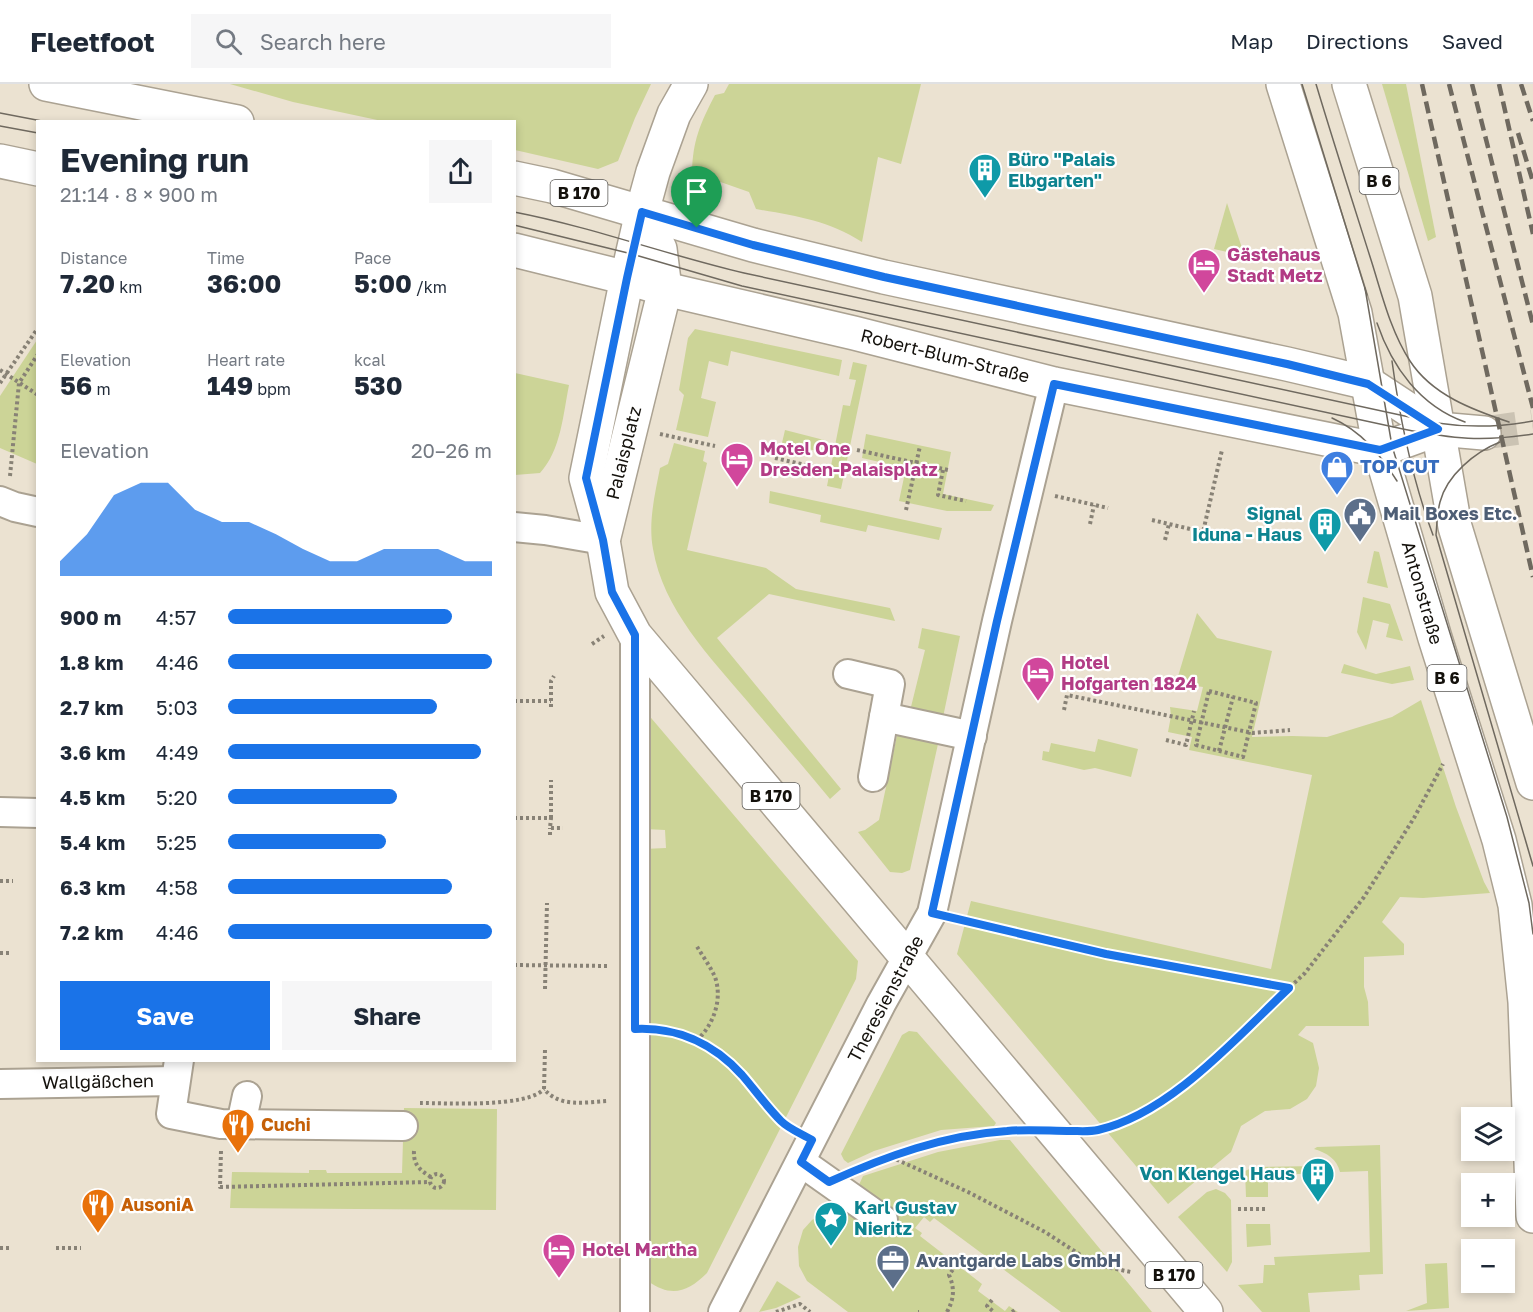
<!DOCTYPE html>
<html lang="en">
<head>
<meta charset="utf-8">
<style>
  :root { --surface:#fff; --page:#f6f6f7; --text:#1f2937; --muted:#747a83; --line:#e0e1e3; --accent:#1a73e8 }
  body { margin:0; font-family:"Golos Text",sans-serif; background:var(--page); color:var(--text); height:100vh; display:flex; flex-direction:column; font-size:22px; white-space:nowrap }
  * { box-sizing:border-box; margin:0 }
  p { font-size:20px; color:var(--muted) }
  .icon { flex:none; width:33px; height:33px; fill:none; stroke:currentColor; stroke-width:2; stroke-linecap:round; stroke-linejoin:round }
  .map { position:relative; flex:1; overflow:hidden }
  .details { position:absolute; left:36px; top:36px; width:480px; height:942px; display:flex; flex-direction:column; background:var(--surface); border-radius:0px; box-shadow:0 3px 9px #0003 }
  .details>* { flex:none }
  .buttons { position:absolute; left:1461px; top:1023px; display:grid; gap:12px }
  .buttons a { display:grid; place-items:center; width:54px; height:54px; border-radius:0px; background:var(--surface); box-shadow:0 3px 9px #0003; font-size:30px }
  .pin { position:absolute; display:grid; place-items:center; width:51px; height:51px; color:#fff; margin:-62px -26px; border-radius:50% 50% 50% 0; rotate:-45deg; box-shadow:0 0 6px #0007 }
  .pin .icon { rotate:45deg }
  .round { display:grid; place-items:center; flex:none; width:63px; height:63px; border-radius:0px; background:var(--page) }
  .overview { display:flex; align-items:center; justify-content:space-between; height:102px; padding:0 24px }
  h1 { font-size:33px; font-weight:700; line-height:45px }
  .stats { display:grid; grid-template-columns:repeat(3,1fr); gap:9px; height:102px; padding:6px 24px }
  .stats div { display:grid; align-content:center }
  .stats b { font-size:26px; font-weight:700 }
  .stats small { font-size:16px; font-weight:400 }
  .stats p { font-size:16px }
  .chart { height:168px; padding:12px 24px }
  .chart p { display:flex; justify-content:space-between }
  .chart svg { width:100%; height:108px; margin-top:6px; fill:var(--accent); opacity:.7 }
  .action { display:flex; gap:12px; margin-top:auto; padding:12px 24px }
  .action a { flex:1; height:69px; border-radius:0px; background:var(--accent); color:#fff; font-size:24px; font-weight:700; line-height:69px; text-align:center }
  .action a+a { background:var(--page); color:var(--text) }
  ul { padding:0 24px; list-style:none; font-size:20px }
  li { display:grid; grid-template-columns:96px 72px 1fr; align-items:center; height:45px }
  li i { height:15px; border-radius:8px; background:var(--accent) }
  header { display:flex; align-items:center; gap:36px; box-sizing:border-box; height:84px; padding:0 30px; background:var(--surface); border-bottom:2px solid var(--line) }
  header strong { font-size:28px }
  nav { display:flex; gap:33px; margin-inline-start:auto; font-size:21px }
  .search { width:420px; height:54px; background:var(--page); display:flex; align-items:center; gap:15px; box-sizing:border-box; padding:0 21px; border-radius:0px; color:var(--muted); font-size:22px }
  .map>svg:first-child { display:block }
  .green { fill:#ccd497 }
  .lines { fill:none; stroke-linecap:round; stroke-linejoin:round }
  .major-tunnel { stroke:#cbc3b3; stroke-width:33; stroke-dasharray:33 16; stroke-linecap:butt }
  .minor-casing { stroke:#aba292; stroke-width:32 }
  .major-casing { stroke:#aba292; stroke-width:36 }
  .path { stroke:#888276; stroke-width:4; stroke-dasharray:3 3; stroke-linecap:butt }
  .minor { stroke:#fff; stroke-width:28 }
  .major { stroke:#fff; stroke-width:33 }
  .tram { stroke:#6f695f; stroke-width:1.5 }
  .rail { stroke:#6f695f; stroke-width:4.5; stroke-dasharray:12 6; stroke-linecap:butt }
  .route-casing { stroke:#fff; stroke-width:12 }
  .route { stroke:#1a73e8; stroke-width:8 }
  .labels { text-anchor:middle; stroke-width:4.5; stroke-linejoin:round; paint-order:stroke }
  .shield { fill:#fff; stroke:#5a5855; stroke-width:1.5 }
  .shield-label { font-size:16px; font-weight:bold; fill:#14110c }
  .culture-label { font-size:18px; font-weight:bold; fill:#0d838f; stroke:#fff; text-anchor:start }
  .hotel-label { font-size:18px; font-weight:bold; fill:#b23c85; stroke:#fff; text-anchor:start }
  .street-label { font-size:18px; fill:#14110c; stroke:#fff }
  .shop-label { font-size:18px; font-weight:bold; fill:#366cbe; stroke:#fff; text-anchor:start }
  .service-label { font-size:18px; font-weight:bold; fill:#4e5e75; stroke:#fff; text-anchor:start }
  .food-label { font-size:18px; font-weight:bold; fill:#c56008; stroke:#fff; text-anchor:start }
</style>
</head>
<body>
<header>
<strong>Fleetfoot</strong>
<div class="search"><svg class="icon" aria-label="search" viewBox="0 0 24 24"><circle cx="10" cy="10" r="6"/><path d="M15 15l6 6"/></svg>Search here</div>
<nav><a>Map</a><a>Directions</a><a>Saved</a></nav>
</header>
<div class="map">
<svg width="1533" height="1228" viewBox="0 0 1533 1228">
  <rect width="100%" height="100%" fill="#ebe2d1"/>
  <g class="green">
    <polygon points="230,0 651,0 635,34 618,77 598,85 515,66 514,38 382,37 293,18"/>
    <path d="M729 0H921L901 80 878 73 862 158C827 136 796 132 756 125L749 108 692 88C693 56 700 40 715 11L724 9Z"/>
    <polygon points="1382,0 1406,0 1436,153 1428,157"/>
    <polygon points="1227,119 1244,170 1245,172 1214,165"/>
    <polygon points="695,245 842,276 839,292 731,267 728,282 709,277 701,314 716,318 708,353 676,346 684,311 679,306 688,254"/>
    <polygon points="37,256 37,380 0,364 0,312"/>
    <polygon points="853,278 867,281 841,405 827,402 843,321 850,322 856,296 849,295"/>
    <path d="M515 289 569 301C563 331 561 366 540 389L515 391Z"/>
    <polygon points="785,346 824,356 821,368 782,359"/>
    <polygon points="866,350 951,368 943,410 994,421 991,427 947,427 899,417 906,384 862,374"/>
    <path d="M674 359 705 367 703 377 707 379 687 466 766 484 796 505 890 524 895 537 769 510 717 554 841 705 830 715C803 682 775 650 748 618 710 573 663 525 653 465 648 438 655 410 660 384L668 380Z"/>
    <polygon points="770,407 942,444 939,456 868,441 866,448 820,438 821,431 769,419"/>
    <polygon points="1374,467 1379,468 1388,504 1367,499"/>
    <polygon points="1363,513 1390,520 1403,557 1386,553 1389,540 1373,536 1366,566 1357,548"/>
    <polygon points="1197,529 1217,554 1272,567 1252,653 1292,652 1327,653 1392,633 1421,616 1456,723 1484,798 1490,809 1423,814 1400,813 1382,838 1404,860 1404,871 1364,873 1364,903 1368,918 1369,942 1306,942 1298,951 1313,959 1319,984 1316,1002 1307,1015 1290,1025 1265,1027 1241,1042 1231,1068 1168,1120 957,870 971,817 1271,885 1312,691 1189,666 1192,653 1168,648 1171,632 1170,623 1197,627 1203,603 1176,599"/>
    <polygon points="922,544 960,552 942,638 909,631 925,566 918,564"/>
    <polygon points="1344,580 1376,590 1410,582 1414,596 1392,600 1341,589"/>
    <path d="M646 628 858 877 856 895 707 1189C688 1208 671 1214 648 1197L644 765 666 764 665 746 645 745Z"/>
    <polygon points="899,642 940,651 910,786 902,789 890,788 858,748 865,746 879,736"/>
    <polygon points="1098,655 1138,665 1131,693 1095,684 1084,686 1042,676 1043,667 1049,668 1051,659 1095,668"/>
    <polygon points="909,947 917,948 996,1039 994,1042 941,1046 874,1067 848,1079 844,1076 841,1070 902,951"/>
    <polygon points="404,1024 497,1025 496,1126 230,1124 232,1088 309,1089 309,1086 326,1086 327,1089 402,1089"/>
    <polygon points="1000,1056 1010,1056 1152,1228 1061,1228 934,1134 930,1138 924,1133 915,1144 922,1149 920,1152 982,1200 978,1207 1005,1227 1009,1222 1018,1228 848,1228 807,1197 799,1182 798,1163 803,1146 812,1136 825,1128 842,1125 857,1129 858,1103 863,1092 938,1068"/>
    <path d="M1380 1061 1383 1190 1359 1191 1360 1206 1308 1209 1310 1228H1262L1238 1201 1263 1199 1264 1181H1275L1274 1173 1370 1168 1368 1087 1340 1088C1337 1075 1327 1069 1314 1065L1317 1063Z"/>
    <polygon points="1317,1082 1323,1084 1327,1089 1268,1091 1268,1113 1246,1113 1245,1087 1254,1083"/>
    <polygon points="1216,1105 1225,1109 1231,1116 1232,1178 1227,1188 1178,1133 1207,1108"/>
    <polygon points="1246,1140 1270,1140 1271,1161 1247,1163"/>
    <polygon points="1447,1179 1449,1224 1406,1227 1427,1219 1425,1180"/>
    <polygon points="777,1197 801,1213 776,1224 759,1228"/>
  </g>
  <g class="lines">
    <polyline class="major-tunnel" points="1484,349 1533,342"/>
    <g class="minor-casing">
      <g id="minor">
        <polyline points="0,417 15,423 38,428"/>
        <polyline points="514,443 545,446 603,456"/>
        <polyline points="635,551 635,1228"/>
        <polyline points="848,590 890,600 873,693"/>
        <polyline points="884,633 972,652"/>
        <polyline points="0,728 38,729"/>
        <polyline points="179,976 171,1030 221,1040 403,1042"/>
        <polyline points="0,1000 175,997"/>
        <polyline points="241,1040 247,1012"/>
        <polyline points="801,1078 883,1136"/>
        <polyline points="723,1228 881,920 932,829 997,537 1054,300"/>
      </g>
    </g>
    <g class="major-casing">
      <g id="major">
        <polyline points="46,0 237,38"/>
        <polyline points="691,0 674,30 653,88 642,128 627,194 586,394 603,456 612,508 635,551 1206,1228"/>
        <polyline points="1283,0 1355,229 1380,366 1435,554 1499,756 1515,821 1525,918 1533,1132"/>
        <polyline points="1349,0 1415,212 1455,443 1533,699"/>
        <polyline points="0,77 38,85"/>
        <polyline points="514,94 552,102 753,161 884,193 1287,280 1368,299 1438,345 1484,349"/>
        <polyline points="514,166 627,194 665,205 854,249 1054,300 1380,366 1438,345"/>
        <polyline points="604,453 665,205 660,165 642,128"/>
      </g>
    </g>
    <g class="path">
      <polyline points="0,286 38,311"/>
      <polyline points="0,299 38,244"/>
      <polyline points="660,350 715,362"/>
      <polyline points="857,366 948,386"/>
      <polyline points="775,374 823,385"/>
      <polyline points="943,386 938,411 966,417"/>
      <polyline points="10,392 19,299 38,270"/>
      <polyline points="1055,412 1108,424"/>
      <polyline points="906,426 920,362"/>
      <polyline points="1152,436 1203,448 1222,366"/>
      <polyline points="1090,440 1094,421"/>
      <polyline points="1165,456 1169,440"/>
      <polyline points="592,560 604,552"/>
      <polygon points="1209,607 1256,619 1243,673 1196,661"/>
      <polyline points="514,617 551,617"/>
      <polyline points="551,623 551,597 554,592"/>
      <polyline points="1064,626 1067,611 1253,649 1290,646"/>
      <polyline points="1166,656 1186,661 1194,627"/>
      <polyline points="1219,667 1233,613"/>
      <polyline points="514,734 551,734 550,744 563,744"/>
      <polyline points="551,734 551,696"/>
      <polyline points="550,751 550,744"/>
      <polyline points="0,797 13,797"/>
      <polyline points="958,835 1106,870 1288,904"/>
      <polyline points="0,869 12,869"/>
      <polyline points="514,881 607,882"/>
      <polyline points="545,905 547,819"/>
      <path d="M663 945 688 952 696 957C713 942 723 916 715 893 710 882 702 871 696 861"/>
      <polyline points="696,957 720,971 740,989 782,1038 788,1042"/>
      <path d="M545 966 544 1005C560 1024 585 1018 608 1017"/>
      <path d="M420 1019C446 1019 527 1024 544 1005"/>
      <polyline points="1094,1047 1136,1031 1174,1009 1209,979 1305,889 1364,813 1414,734 1443,680"/>
      <polyline points="221,1067 220,1103 430,1098"/>
      <path d="M414 1067C413 1081 421 1087 431 1093"/>
      <polyline points="891,1073 968,1108 1045,1148 1096,1181 1131,1188"/>
      <path d="M860 1084C909 1066 959 1048 1012 1046"/>
      <circle cx="437" cy="1097" r="7"/>
      <polyline points="1238,1125 1266,1125"/>
      <polyline points="0,1164 11,1164"/>
      <polyline points="56,1164 81,1164"/>
      <polyline points="992,1216 987,1222 994,1228"/>
      <polyline points="776,1228 800,1220 810,1228"/>
      <polyline points="918,1228 919,1228"/>
      <path d="M947 1228C954 1215 955 1205 949 1191L956 1181"/>
      <polyline points="1012,1228 1015,1226"/>
    </g>
    <use href="#minor" class="minor"/>
    <use href="#major" class="major"/>
    <g class="tram">
      <polyline points="1302,0 1367,211"/>
      <path d="M1316 0C1334 60 1353 119 1372 179 1382 211 1391 248 1410 277 1432 311 1473 326 1509 338"/>
      <polyline points="0,29 47,38"/>
      <polyline points="0,42 38,49"/>
      <path d="M514 128C592 143 667 171 744 189L1437 339C1470 344 1500 343 1533 337"/>
      <path d="M514 141 632 170 742 202 1403 345C1454 355 1482 358 1533 350"/>
      <polyline points="1365,204 1392,362 1507,733 1529,819 1533,850"/>
      <path d="M1377 239C1392 283 1420 322 1465 338"/>
      <path d="M1392 277C1400 336 1412 395 1433 451"/>
      <path d="M1332 334C1361 347 1380 370 1397 397"/>
      <path d="M1500 358C1475 368 1447 391 1440 418 1437 429 1437 440 1436 451L1533 782"/>
    </g>
    <g class="rail">
      <polyline points="1422,0 1533,493"/>
      <polyline points="1449,0 1533,324"/>
      <polyline points="1472,0 1533,241"/>
      <polyline points="1499,0 1533,150"/>
      <polyline points="1521,0 1533,37"/>
      <polyline points="1518,49 1533,98"/>
    </g>
  </g>
  <g class="lines">
    <g class="route-casing">
      <path id="route" d="M642 128 753 161 884 193 1287 280 1368 300 1438 345 1380 366 1054 300 997 537 932 829 1106 870 1289 904C1237 953 1170 1030 1098 1046 1089 1048 1079 1047 1071 1047 1050 1047 1028 1045 1007 1047 945 1051 886 1072 829 1098L801 1078 812 1056C802 1050 789 1045 781 1037 767 1023 755 1006 742 991 713 959 676 943 635 945V551L612 508 603 456 586 394 627 194Z"/>
    </g>
    <use href="#route" class="route"/>
  </g>
  <defs>
    <g id="building-pin" transform="scale(1.725)"><path d="M0 17L-7.5 6A9.5 9.5 0 1 1 7.5 6Z" fill="#0f9aa8" stroke="#fff"/><path d="M-4-6H4V6H1V3H-1V6H-4ZM-2.5-4.3h1.7v1.8h-1.7ZM.8-4.3h1.7v1.8H.8ZM-2.5-1h1.7V.8h-1.7ZM.8-1h1.7V.8H.8Z" fill="#fff"/></g>
    <g id="hotel-pin" transform="scale(1.725)"><path d="M0 17L-7.5 6A9.5 9.5 0 1 1 7.5 6Z" fill="#d1479c" stroke="#fff"/><path d="M-6-4.5h1.5V1H6V5H4.5V3h-9V5H-6ZM-4 0a1.8 1.8 0 1 1 3.6 0ZM.5 0V-2.5h3Q6-2.5 6 0Z" fill="#fff"/></g>
    <g id="shop-pin" transform="scale(1.725)"><path d="M0 17L-7.5 6A9.5 9.5 0 1 1 7.5 6Z" fill="#3f7fe0" stroke="#fff"/><path d="M-5-2.5h2.3a2.7 3.5 0 0 1 5.4 0H5L5.5 6h-11ZM-1.5-2.5h3a1.5 2.3 0 0 0-3 0Z" fill="#fff"/></g>
    <g id="civic-pin" transform="scale(1.725)"><path d="M0 17L-7.5 6A9.5 9.5 0 1 1 7.5 6Z" fill="#5c6f8a" stroke="#fff"/><path d="M-.6-6.5H3V-4.5H.6V-3L4-1V1h2V6H-6V1h2V-1L-.6-3ZM-1.2 2.5V6h2.4V2.5Z" fill="#fff"/></g>
    <g id="restaurant-pin" transform="scale(1.725)"><path d="M0 17L-7.5 6A9.5 9.5 0 1 1 7.5 6Z" fill="#e8710a" stroke="#fff"/><path d="M-5-6h1v4h1v-4h1v4h1v-4h1v5L-1.5 .5V6h-2V.5L-5-1ZM5-6V6H3V1.5H1.5Q1.5-4 5-6Z" fill="#fff"/></g>
    <g id="sight-pin" transform="scale(1.725)"><path d="M0 17L-7.5 6A9.5 9.5 0 1 1 7.5 6Z" fill="#0f9aa8" stroke="#fff"/><path d="M0-6L1.8-2.2L6-1.7L2.9 1.2L3.7 5.4L0 3.3L-3.7 5.4L-2.9 1.2L-6-1.7L-1.8-2.2Z" fill="#fff"/></g>
    <g id="office-pin" transform="scale(1.725)"><path d="M0 17L-7.5 6A9.5 9.5 0 1 1 7.5 6Z" fill="#5c6f8a" stroke="#fff"/><path d="M-6-3h4V-5.5h4V-3h4V5H-6ZM-1-4.5V-3h2v-1.5ZM-6 0V1H6V0Z" fill="#fff"/></g>
  </defs>
  <g fill-rule="evenodd">
    <use href="#building-pin" x="985" y="86"/>
    <use href="#hotel-pin" x="1204" y="181"/>
    <use href="#hotel-pin" x="737" y="375"/>
    <use href="#shop-pin" x="1337" y="383"/>
    <use href="#civic-pin" x="1360" y="430"/>
    <use href="#building-pin" x="1325" y="440"/>
    <use href="#hotel-pin" x="1038" y="589"/>
    <use href="#restaurant-pin" x="238" y="1041"/>
    <use href="#building-pin" x="1318" y="1090"/>
    <use href="#restaurant-pin" x="98" y="1121"/>
    <use href="#sight-pin" x="831" y="1134"/>
    <use href="#hotel-pin" x="559" y="1166"/>
    <use href="#office-pin" x="893" y="1177"/>
  </g>
  <g class="labels">
    <g class="shield">
      <rect x="1359.5" y="84" width="39" height="26" rx="4.5"/>
      <rect x="550.5" y="96" width="57" height="26" rx="4.5"/>
      <rect x="1427.5" y="581" width="39" height="26" rx="4.5"/>
      <rect x="742.5" y="699" width="57" height="26" rx="4.5"/>
      <rect x="1145.5" y="1178" width="57" height="26" rx="4.5"/>
    </g>
    <g class="shield-label">
      <text x="1379" y="103">B 6</text>
      <text x="579" y="115">B 170</text>
      <text x="1447" y="600">B 6</text>
      <text x="771" y="718">B 170</text>
      <text x="1174" y="1197">B 170</text>
    </g>
    <g class="culture-label">
      <text x="1008" y="82">Büro "Palais<tspan x="1008" dy="21">Elbgarten"</tspan></text>
      <text x="1302" y="436" text-anchor="end">Signal<tspan x="1302" dy="21">Iduna - Haus</tspan></text>
      <text x="1295" y="1096" text-anchor="end">Von Klengel Haus</text>
      <text x="854" y="1130">Karl Gustav<tspan x="854" dy="21">Nieritz</tspan></text>
    </g>
    <g class="hotel-label">
      <text x="1227" y="177">Gästehaus<tspan x="1227" dy="21">Stadt Metz</tspan></text>
      <text x="760" y="371">Motel One<tspan x="760" dy="21">Dresden-Palaisplatz</tspan></text>
      <text x="1061" y="585">Hotel<tspan x="1061" dy="21">Hofgarten 1824</tspan></text>
      <text x="582" y="1172">Hotel Martha</text>
    </g>
    <g class="street-label">
      <text transform="translate(945 272) rotate(14)" y="6">Robert-Blum-Straße</text>
      <text transform="translate(624 369) rotate(-76)" y="6">Palaisplatz</text>
      <text transform="translate(1422 509) rotate(74)" y="6">Antonstraße</text>
      <text transform="translate(886 915) rotate(-62)" y="6">Theresienstraße</text>
      <text transform="translate(98 998) rotate(-1)" y="6">Wallgäßchen</text>
    </g>
    <g class="shop-label">
      <text x="1360" y="389">TOP CUT</text>
    </g>
    <g class="service-label">
      <text x="1383" y="436">Mail Boxes Etc.</text>
      <text x="916" y="1183">Avantgarde Labs GmbH</text>
    </g>
    <g class="food-label">
      <text x="261" y="1047">Cuchi</text>
      <text x="121" y="1127">AusoniA</text>
    </g>
  </g>
</svg>
<div class="buttons">
<a><svg class="icon" aria-label="layers" viewBox="0 0 24 24"><path d="M12 4l9 5-9 5-9-5zM3 14l9 5 9-5"/></svg></a>
<a>+</a>
<a>−</a>
</div>
<div class="pin" style="left:697px;top:144px;background:#1e9e55"><svg class="icon" aria-label="arrive" viewBox="0 0 24 24"><path d="M6 21V4h12l-3 4 3 4H6"/></svg></div>
<section class="details">
<div class="overview"><div><h1>Evening run</h1><p>21:14 · 8 × 900 m</p></div><a class="round"><svg class="icon" aria-label="share" viewBox="0 0 24 24"><path d="M12 15V3M7 8l5-5 5 5M5 13v7h14v-7"/></svg></a></div>
<div class="stats">
<div><p>Distance</p><b>7.20<small> km</small></b></div>
<div><p>Time</p><b>36:00</b></div>
<div><p>Pace</p><b>5:00<small> /km</small></b></div>
</div>
<div class="stats">
<div><p>Elevation</p><b>56<small> m</small></b></div>
<div><p>Heart rate</p><b>149<small> bpm</small></b></div>
<div><p>kcal</p><b>530</b></div>
</div>
<div class="chart"><p><span>Elevation</span>20–26 m</p>
<svg viewBox="0 0 160 44" preserveAspectRatio="none"><path d="M0 44V38L10 27L20 11L30 6L40 6L50 17L60 22L70 22L80 27L90 33L100 38L110 38L120 33L130 33L140 33L150 38L160 38V44z"/></svg>
</div>
<ul>
<li><b>900 m</b>4:57<i style="width:85%"></i></li>
<li><b>1.8 km</b>4:46<i style="width:100%"></i></li>
<li><b>2.7 km</b>5:03<i style="width:79%"></i></li>
<li><b>3.6 km</b>4:49<i style="width:96%"></i></li>
<li><b>4.5 km</b>5:20<i style="width:64%"></i></li>
<li><b>5.4 km</b>5:25<i style="width:60%"></i></li>
<li><b>6.3 km</b>4:58<i style="width:85%"></i></li>
<li><b>7.2 km</b>4:46<i style="width:100%"></i></li>
</ul>
<div class="action"><a>Save</a><a>Share</a></div>
</section>
</div>
</body>
</html>
